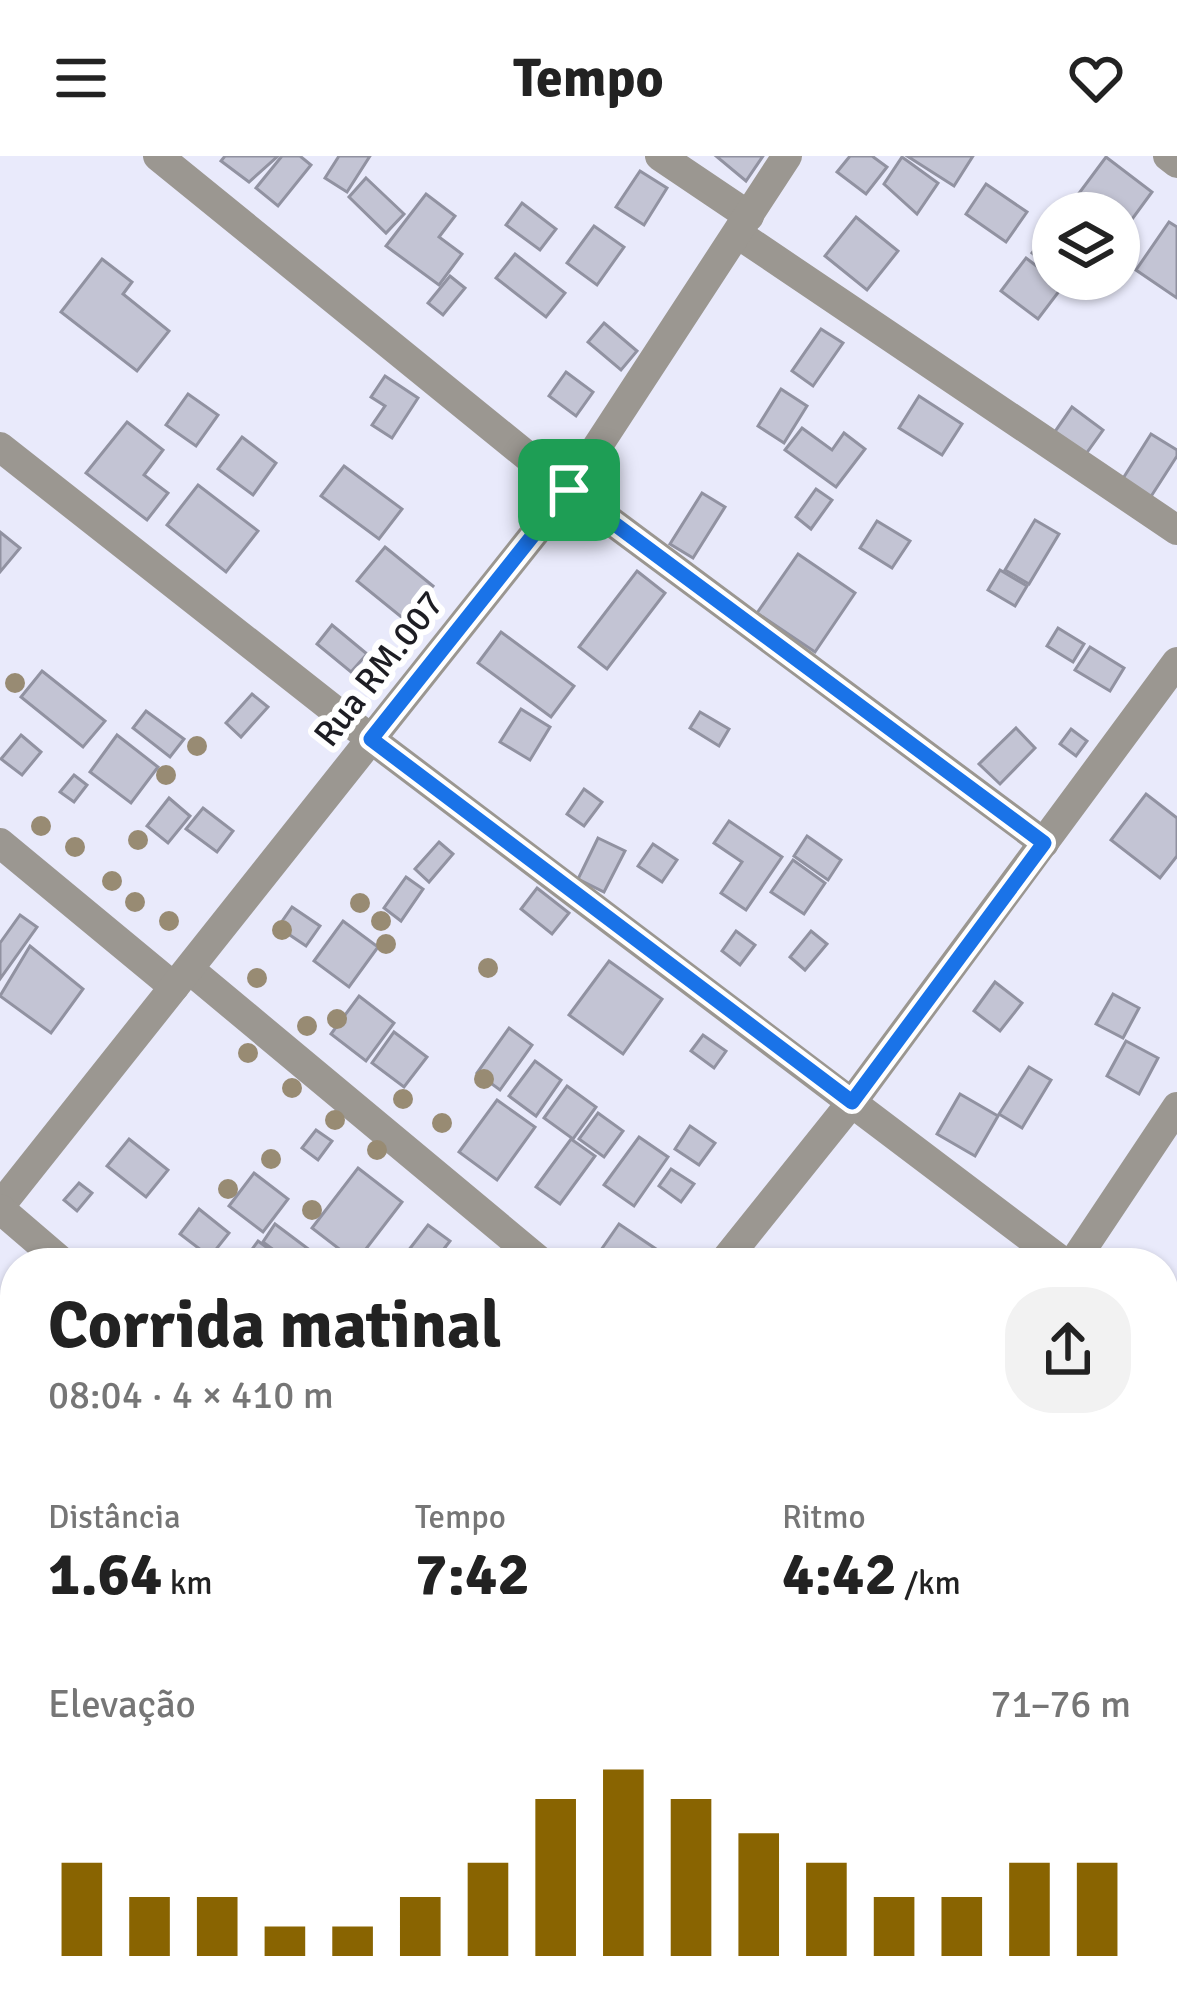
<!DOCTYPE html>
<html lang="pt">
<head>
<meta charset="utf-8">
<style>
  :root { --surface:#fff; --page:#f2f2f2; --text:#222; --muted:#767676; --accent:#896401 }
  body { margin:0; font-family:Signika,sans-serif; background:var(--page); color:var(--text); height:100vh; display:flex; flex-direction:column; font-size:45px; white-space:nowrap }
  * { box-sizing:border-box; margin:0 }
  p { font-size:39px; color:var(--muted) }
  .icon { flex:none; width:66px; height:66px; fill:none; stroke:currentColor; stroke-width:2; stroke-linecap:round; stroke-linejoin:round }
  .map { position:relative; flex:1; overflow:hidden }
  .sheet { position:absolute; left:0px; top:1092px; width:1179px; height:768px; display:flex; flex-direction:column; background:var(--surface); border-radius:48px 48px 0 0; box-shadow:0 3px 9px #0004 }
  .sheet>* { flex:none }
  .fabs { position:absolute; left:1032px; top:36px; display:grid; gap:24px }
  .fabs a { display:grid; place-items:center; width:108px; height:108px; border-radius:50%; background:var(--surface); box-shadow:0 3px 9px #0004; font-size:60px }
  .pin { position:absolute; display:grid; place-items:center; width:102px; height:102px; color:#fff; margin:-51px; border-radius:24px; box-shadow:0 6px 18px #0006 }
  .round { display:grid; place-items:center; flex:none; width:126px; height:126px; border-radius:48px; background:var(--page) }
  .overview { display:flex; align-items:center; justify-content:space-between; height:204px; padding:0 48px }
  h1 { font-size:66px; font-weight:700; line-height:90px }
  .stats { display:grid; grid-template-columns:repeat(3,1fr); gap:18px; height:204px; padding:12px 48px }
  .stats div { display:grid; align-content:center }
  .stats b { font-size:60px; font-weight:700 }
  .stats small { font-size:33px; font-weight:400 }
  .stats p { font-size:33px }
  .chart { height:336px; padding:24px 48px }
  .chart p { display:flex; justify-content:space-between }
  .chart svg { width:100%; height:216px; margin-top:12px; stroke:var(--accent); stroke-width:6 }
  header { display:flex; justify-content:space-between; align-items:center; height:156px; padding:0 48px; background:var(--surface); font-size:54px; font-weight:700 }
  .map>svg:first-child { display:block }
  .building { fill:#c3c4d4; stroke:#9192a1; stroke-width:3 }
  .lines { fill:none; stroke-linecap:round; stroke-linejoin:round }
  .street { stroke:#9b9791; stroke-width:30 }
  .tree { fill:#988b73 }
  .route-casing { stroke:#fff; stroke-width:24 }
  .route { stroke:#1a73e8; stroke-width:15 }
  .labels { text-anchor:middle; stroke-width:12; stroke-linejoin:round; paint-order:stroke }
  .street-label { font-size:36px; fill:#1d1d23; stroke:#fff }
</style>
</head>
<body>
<header><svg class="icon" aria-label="menu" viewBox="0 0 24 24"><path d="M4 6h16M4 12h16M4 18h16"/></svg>Tempo<svg class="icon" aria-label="heart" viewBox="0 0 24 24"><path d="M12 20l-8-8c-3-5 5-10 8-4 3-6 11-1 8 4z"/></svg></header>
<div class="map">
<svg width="1177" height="1860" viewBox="0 0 1177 1860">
  <rect width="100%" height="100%" fill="#e9eafb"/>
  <g class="building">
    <polygon points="225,0 278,0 249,26 221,5"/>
    <polygon points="282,0 300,0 311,9 278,50 256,32"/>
    <polygon points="339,0 370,0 347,36 325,22"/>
    <polygon points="716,0 763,0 746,25"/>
    <polygon points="850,0 872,0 887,11 866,38 837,16"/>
    <polygon points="907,0 973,0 954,30"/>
    <polygon points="902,1 938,27 917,58 884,28"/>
    <polygon points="1106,1 1152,36 1119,81 1119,57 1065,56"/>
    <polygon points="640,15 667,32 644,69 616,51"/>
    <polygon points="366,22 404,58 386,77 349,41"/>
    <polygon points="986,28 1027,56 1006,86 966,58"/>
    <polygon points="426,38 455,60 439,81 462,98 439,129 386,90"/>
    <polygon points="522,47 556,73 540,94 506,69"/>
    <polygon points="856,61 898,95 867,134 825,100"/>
    <polygon points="1169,66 1177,71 1177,142 1136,114"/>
    <polygon points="1053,69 1053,113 1032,97"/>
    <polygon points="594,70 624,91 597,129 567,107"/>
    <polygon points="515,98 565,137 546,161 496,122"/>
    <polygon points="1026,102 1063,130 1038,163 1001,135"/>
    <polygon points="102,103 132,126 123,138 169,175 137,215 61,156"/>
    <polygon points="450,120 465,132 443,159 428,147"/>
    <polygon points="604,167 637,195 621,214 588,186"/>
    <polygon points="821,173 843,187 813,230 792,215"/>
    <polygon points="566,216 593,236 576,260 549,240"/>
    <polygon points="385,220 418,242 392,282 372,269 385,250 371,241"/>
    <polygon points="781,233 807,250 784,287 758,270"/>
    <polygon points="188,238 218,259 196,290 166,269"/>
    <polygon points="919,240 962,268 942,299 899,272"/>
    <polygon points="1072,251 1103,274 1083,302 1052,280"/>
    <polygon points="127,266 163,294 144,319 168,337 147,364 86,317"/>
    <polygon points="802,272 832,294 844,277 865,293 836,331 785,294"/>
    <polygon points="1151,278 1177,294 1177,300 1150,342 1122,324"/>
    <polygon points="242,281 276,307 253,339 218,313"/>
    <polygon points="344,310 402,353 379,383 321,340"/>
    <polygon points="198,329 258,375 226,416 167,369"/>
    <polygon points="816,333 832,344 811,373 796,361"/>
    <polygon points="702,337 725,351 693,402 670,388"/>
    <polygon points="1035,364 1059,378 1029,428 1005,414"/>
    <polygon points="877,365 910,385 892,412 860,392"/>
    <polygon points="0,376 20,392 0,416"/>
    <polygon points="385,391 433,430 405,464 357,425"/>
    <polygon points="798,398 855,437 815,496 757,457"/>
    <polygon points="1000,414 1027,430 1015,450 988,434"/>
    <polygon points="637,415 665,437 607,513 579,491"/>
    <polygon points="332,469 367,498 351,516 317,488"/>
    <polygon points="1058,472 1084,488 1073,506 1047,490"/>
    <polygon points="501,476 574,530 551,561 478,507"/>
    <polygon points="1090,491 1124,512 1110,535 1075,514"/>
    <polygon points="42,515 105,565 83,591 21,541"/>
    <polygon points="252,538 268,551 241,581 226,567"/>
    <polygon points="521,553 550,571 530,604 500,586"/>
    <polygon points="146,555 184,583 170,601 133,572"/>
    <polygon points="700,556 729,573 719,590 690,572"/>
    <polygon points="1016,572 1035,592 1000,628 979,608"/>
    <polygon points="1071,573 1087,585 1076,600 1060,588"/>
    <polygon points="21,579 41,596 22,619 1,603"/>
    <polygon points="117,579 158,611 131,647 90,616"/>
    <polygon points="74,619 87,629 74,646 60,636"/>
    <polygon points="584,633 602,646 584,670 567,658"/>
    <polygon points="1146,638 1177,662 1177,700 1160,722 1111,684"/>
    <polygon points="169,642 190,660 168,687 147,670"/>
    <polygon points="203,652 233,675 217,696 186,673"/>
    <polygon points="729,665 782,701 746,754 721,737 742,706 714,687"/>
    <polygon points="807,680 841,704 828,724 794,700"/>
    <polygon points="598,682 625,695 604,736 578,723"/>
    <polygon points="439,686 453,698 429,726 415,713"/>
    <polygon points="653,688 677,704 662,726 638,710"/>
    <polygon points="793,704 825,727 804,758 771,736"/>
    <polygon points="406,721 423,733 401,765 384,752"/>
    <polygon points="537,732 569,757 552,778 521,753"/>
    <polygon points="292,751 320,770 306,790 278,771"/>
    <polygon points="20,759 37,771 0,823 0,787"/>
    <polygon points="343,765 378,791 349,831 314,805"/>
    <polygon points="736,775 755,789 740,809 722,795"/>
    <polygon points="811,775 827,788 805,814 790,801"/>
    <polygon points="30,790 83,833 51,877 0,840"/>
    <polygon points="609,805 662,843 623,898 569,859"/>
    <polygon points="995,826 1022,847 1000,875 974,855"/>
    <polygon points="1113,838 1139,852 1123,882 1096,868"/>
    <polygon points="359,840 394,867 366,905 331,878"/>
    <polygon points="509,872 532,889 500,934 477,917"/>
    <polygon points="394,876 427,901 404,931 372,907"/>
    <polygon points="703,879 726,895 714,912 691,895"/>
    <polygon points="1126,885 1158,902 1139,938 1107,920"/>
    <polygon points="535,905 561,924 536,960 509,940"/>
    <polygon points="1029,911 1051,924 1022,972 999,958"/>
    <polygon points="567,930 596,951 573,983 544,962"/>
    <polygon points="960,938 998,960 975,1000 937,978"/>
    <polygon points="497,944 535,971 497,1024 459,996"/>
    <polygon points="598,957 623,975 604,1001 579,983"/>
    <polygon points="690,970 715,987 699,1009 675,993"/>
    <polygon points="316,974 332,985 318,1004 302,992"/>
    <polygon points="639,981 668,1001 634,1050 604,1029"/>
    <polygon points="129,983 168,1014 146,1041 107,1010"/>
    <polygon points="571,983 595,1000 560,1048 536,1031"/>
    <polygon points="358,1012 402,1046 356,1106 312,1072"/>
    <polygon points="671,1013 694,1028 681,1046 659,1030"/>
    <polygon points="254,1017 288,1043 263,1076 229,1050"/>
    <polygon points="79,1027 92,1037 77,1055 64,1044"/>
    <polygon points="199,1053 229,1077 210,1101 180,1078"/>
    <polygon points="275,1068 327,1107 291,1107 263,1086"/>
    <polygon points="619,1068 656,1093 647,1107 592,1107"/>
    <polygon points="428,1069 450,1085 433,1107 408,1095"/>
    <polygon points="258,1085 288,1107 242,1107"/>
    <polygon points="1164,1204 1177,1211 1172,1280 1164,1276"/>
    <polygon points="7,1282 15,1288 15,1350 0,1338 0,1291"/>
    <polygon points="1177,1510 1177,1561 1164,1553 1164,1532"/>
    <polygon points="15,1572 15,1630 0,1620 0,1596"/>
    <polygon points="26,1845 55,1845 44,1860 23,1860 17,1856"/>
    <polygon points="60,1845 81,1845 91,1852 85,1860 49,1860"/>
    <polygon points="664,1845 728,1845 717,1860 654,1860"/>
    <polygon points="741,1845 773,1845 763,1860 731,1860"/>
    <polygon points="974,1845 1023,1845 1014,1860 972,1860 967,1857"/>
  </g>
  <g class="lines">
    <g class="street">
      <polyline points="158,0 569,334 1044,687"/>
      <polyline points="660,0 749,60"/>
      <polyline points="1168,0 1177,7"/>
      <polyline points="738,78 1177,374"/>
      <polyline points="0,291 371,583 1064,1107"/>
      <polyline points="0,687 174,831"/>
      <polyline points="189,813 542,1107"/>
      <polyline points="0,1050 569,334 787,0"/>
      <polyline points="0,1053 63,1107"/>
      <polyline points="723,1107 852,946 1177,506"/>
      <polyline points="1073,1107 1177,951"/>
      <polyline points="0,1454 15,1468"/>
      <polyline points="1164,1478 1177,1458"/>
      <polyline points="424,1845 440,1860"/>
      <polyline points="935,1860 944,1845"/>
    </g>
  </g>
  <g class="tree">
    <circle cx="15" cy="527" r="10"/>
    <circle cx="197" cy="590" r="10"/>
    <circle cx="166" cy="619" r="10"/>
    <circle cx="41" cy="670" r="10"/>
    <circle cx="138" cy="684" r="10"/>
    <circle cx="75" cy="691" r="10"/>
    <circle cx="112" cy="725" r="10"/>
    <circle cx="135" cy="746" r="10"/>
    <circle cx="360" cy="747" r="10"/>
    <circle cx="169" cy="765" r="10"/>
    <circle cx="381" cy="765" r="10"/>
    <circle cx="282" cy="774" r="10"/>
    <circle cx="386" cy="788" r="10"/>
    <circle cx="488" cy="812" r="10"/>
    <circle cx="257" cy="822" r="10"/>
    <circle cx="337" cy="863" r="10"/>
    <circle cx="307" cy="870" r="10"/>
    <circle cx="248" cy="897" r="10"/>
    <circle cx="484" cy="923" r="10"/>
    <circle cx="292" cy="932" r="10"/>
    <circle cx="403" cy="943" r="10"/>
    <circle cx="335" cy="964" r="10"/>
    <circle cx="442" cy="967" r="10"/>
    <circle cx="377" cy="994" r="10"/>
    <circle cx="271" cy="1003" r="10"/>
    <circle cx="228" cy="1033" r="10"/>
    <circle cx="312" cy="1054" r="10"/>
  </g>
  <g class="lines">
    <g class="route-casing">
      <polygon id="route" points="569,334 1044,687 852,946 371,583"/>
    </g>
    <use href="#route" class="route"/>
  </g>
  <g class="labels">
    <g class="street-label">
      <text transform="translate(378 512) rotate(-52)" y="13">Rua RM.007</text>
    </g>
  </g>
</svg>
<div class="fabs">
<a><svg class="icon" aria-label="layers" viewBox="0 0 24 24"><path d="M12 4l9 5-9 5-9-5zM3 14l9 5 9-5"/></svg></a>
</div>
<div class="pin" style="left:569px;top:334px;background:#1e9e55"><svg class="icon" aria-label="arrive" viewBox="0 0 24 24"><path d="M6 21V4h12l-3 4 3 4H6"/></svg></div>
<section class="sheet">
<div class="overview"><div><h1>Corrida matinal</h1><p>08:04 · 4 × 410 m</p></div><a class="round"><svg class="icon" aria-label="share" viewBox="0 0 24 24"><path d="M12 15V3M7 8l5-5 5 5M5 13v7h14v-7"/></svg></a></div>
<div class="stats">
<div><p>Distância</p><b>1.64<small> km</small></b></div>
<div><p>Tempo</p><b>7:42</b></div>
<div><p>Ritmo</p><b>4:42<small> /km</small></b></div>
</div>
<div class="chart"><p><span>Elevação</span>71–76 m</p>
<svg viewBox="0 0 160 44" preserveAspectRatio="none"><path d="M5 44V25M15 44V32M25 44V32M35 44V38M45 44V38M55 44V32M65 44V25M75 44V12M85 44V6M95 44V12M105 44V19M115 44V25M125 44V32M135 44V32M145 44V25M155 44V25"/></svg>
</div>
</section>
</div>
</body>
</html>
